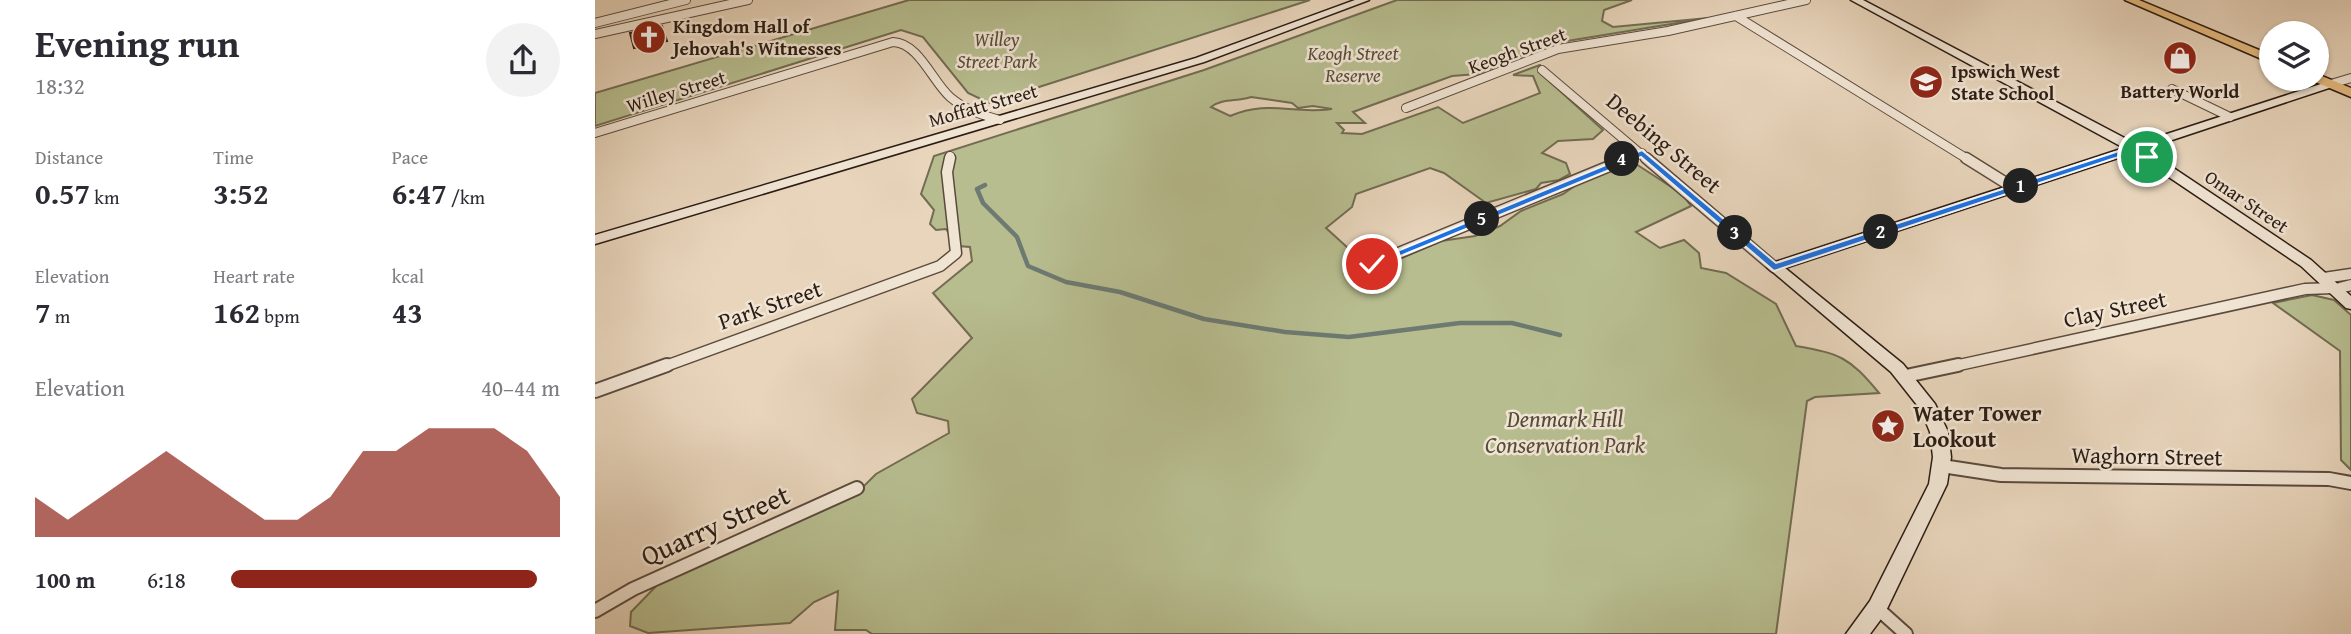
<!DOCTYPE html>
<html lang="en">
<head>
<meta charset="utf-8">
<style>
  :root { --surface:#fff; --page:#f2f2f3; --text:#2b2b33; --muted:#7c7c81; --accent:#8f2418 }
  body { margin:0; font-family:"Gentium Book Plus",serif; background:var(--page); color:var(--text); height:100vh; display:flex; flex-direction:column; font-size:26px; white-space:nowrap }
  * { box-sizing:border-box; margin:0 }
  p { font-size:23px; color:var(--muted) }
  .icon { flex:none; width:38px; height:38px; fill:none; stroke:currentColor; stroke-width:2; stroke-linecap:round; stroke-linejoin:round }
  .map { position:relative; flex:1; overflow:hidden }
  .panel { display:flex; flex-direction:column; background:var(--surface); width:595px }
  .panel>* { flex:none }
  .buttons { position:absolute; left:1664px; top:21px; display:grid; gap:14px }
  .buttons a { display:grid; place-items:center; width:70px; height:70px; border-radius:50%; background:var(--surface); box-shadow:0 2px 5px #0004; font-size:35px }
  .pin { position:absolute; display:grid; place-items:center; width:60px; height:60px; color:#fff; margin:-30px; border:4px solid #fff; border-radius:50%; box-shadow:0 2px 7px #0007 }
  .km { position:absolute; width:35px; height:35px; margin:-18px; border-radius:50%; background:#222; color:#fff; font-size:19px; line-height:35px; text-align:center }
  .round { display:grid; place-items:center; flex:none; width:74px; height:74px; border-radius:37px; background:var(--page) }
  .head { display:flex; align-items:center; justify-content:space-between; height:119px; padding:0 35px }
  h1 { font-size:38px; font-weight:700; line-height:52px }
  .stats { display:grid; grid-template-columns:repeat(3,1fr); gap:10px; height:119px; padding:7px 35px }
  .stats div { display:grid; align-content:center }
  .stats b { font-size:30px; font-weight:700 }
  .stats small { font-size:19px; font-weight:400 }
  .stats p { font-size:19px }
  .chart { height:196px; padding:14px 35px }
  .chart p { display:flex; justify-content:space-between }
  .chart svg { width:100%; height:126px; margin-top:7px; fill:var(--accent); opacity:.7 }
  ul { padding:0 35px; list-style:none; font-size:23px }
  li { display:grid; grid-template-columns:112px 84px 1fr; align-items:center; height:52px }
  li i { height:18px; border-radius:9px; background:var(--accent) }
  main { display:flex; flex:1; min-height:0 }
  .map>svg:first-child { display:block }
  .green { fill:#b7bd8f; stroke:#726c52; stroke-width:2; fill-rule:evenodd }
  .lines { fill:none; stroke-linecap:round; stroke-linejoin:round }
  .stream { stroke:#6c7a72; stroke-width:4.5 }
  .building { fill:#df9b7d; stroke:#2c1c14; stroke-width:2 }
  .street-far2-casing { stroke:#5b4a3e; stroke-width:10 }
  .street-far1-casing { stroke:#5b4a3e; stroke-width:13 }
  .street-casing { stroke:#5b4a3e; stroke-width:16 }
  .secondary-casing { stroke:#2c1c14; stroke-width:3 }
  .primary-casing { stroke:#2c1c14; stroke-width:3 }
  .street-far2 { stroke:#f0e4d3; stroke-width:8 }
  .street-far1 { stroke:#f0e4d3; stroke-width:10 }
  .street { stroke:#f0e4d3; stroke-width:12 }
  .secondary { fill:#f0e4d3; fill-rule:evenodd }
  .primary { fill:#e4ba7e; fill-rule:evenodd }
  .route { fill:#1a73e8; stroke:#fff; stroke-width:2 }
  .labels { text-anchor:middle; stroke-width:5; stroke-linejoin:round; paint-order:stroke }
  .far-poi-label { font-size:19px; font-weight:bold; fill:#2c1c14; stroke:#f0e4d3; text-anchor:start }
  .far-park-label { font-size:19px; font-style:italic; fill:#564c39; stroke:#f0e4d3 }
  .far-street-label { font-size:19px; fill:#2c1c14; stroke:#f0e4d3 }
  .street-label { font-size:23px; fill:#2c1c14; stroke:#f0e4d3 }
  .poi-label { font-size:23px; font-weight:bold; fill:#2c1c14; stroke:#f0e4d3; text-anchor:start }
  .park-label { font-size:23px; font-style:italic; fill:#564c39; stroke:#f0e4d3 }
  .near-street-label { font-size:28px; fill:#2c1c14; stroke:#f0e4d3 }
</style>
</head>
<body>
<main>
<section class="panel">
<div class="head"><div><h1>Evening run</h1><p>18:32</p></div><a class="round"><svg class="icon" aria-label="share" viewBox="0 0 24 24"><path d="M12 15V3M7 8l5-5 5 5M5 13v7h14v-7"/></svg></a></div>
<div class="stats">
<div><p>Distance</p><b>0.57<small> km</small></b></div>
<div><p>Time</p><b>3:52</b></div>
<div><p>Pace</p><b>6:47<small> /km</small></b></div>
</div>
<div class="stats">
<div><p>Elevation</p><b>7<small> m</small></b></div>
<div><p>Heart rate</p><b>162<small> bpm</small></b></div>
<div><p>kcal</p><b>43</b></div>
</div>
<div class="chart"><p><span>Elevation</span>40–44 m</p>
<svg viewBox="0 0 160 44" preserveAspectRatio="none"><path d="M0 44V30L10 38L20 30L30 22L40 14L50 22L60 30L70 38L80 38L90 30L100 14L110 14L120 6L130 6L140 6L150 14L160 30V44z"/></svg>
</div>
<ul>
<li><b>100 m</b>6:18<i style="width:93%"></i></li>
</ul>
</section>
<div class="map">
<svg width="1756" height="634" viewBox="0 0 1756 634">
  <rect width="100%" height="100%" fill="#e8d5bc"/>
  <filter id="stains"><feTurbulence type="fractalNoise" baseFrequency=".00286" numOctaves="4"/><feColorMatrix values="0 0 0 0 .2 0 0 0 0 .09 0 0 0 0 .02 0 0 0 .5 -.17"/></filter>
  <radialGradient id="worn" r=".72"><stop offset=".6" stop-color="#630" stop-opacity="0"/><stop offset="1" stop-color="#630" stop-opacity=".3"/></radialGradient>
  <g class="green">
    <polygon points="314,0 715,0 394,103 373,93 328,37 306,30 0,126 0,93"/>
    <path d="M802 0H1037L1009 10 1007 21 1018 27 1113 18 954 44 882 74 857 76 758 112 770 123H742L749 130 747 133 767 134 843 107 868 123 945 93 938 76 918 75 945 65 948 68 944 72 1008 130 998 139 963 141 947 153 971 163 975 174 964 180 946 183 941 189 891 203 849 173 835 168 761 194 757 207 731 228 775 268 786 267 846 241 880 236 905 226 926 211 968 194 987 181 1038 162 1087 194 1096 206 1041 232 1065 248 1089 240 1104 253 1106 268 1131 273 1181 304 1201 346C1246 354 1254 357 1284 393L1220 397 1212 401 1181 634H277L271 630H240L243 591 219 602 195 623 53 633 35 626 36 612 66 581 263 492 281 474 354 433 353 421 322 413 317 399 377 338 338 293 377 261 375 247 363 246 351 229 341 230 335 224 339 210 326 194 339 156 609 70ZM656 97 697 103 703 108 718 106 737 109C696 115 674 99 635 116L616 107C628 98 642 102 656 97Z"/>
    <polygon points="1717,295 1739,300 1756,315 1756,470 1746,460 1745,351 1678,303"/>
  </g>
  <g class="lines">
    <polyline class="stream" points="390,185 382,189 388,203 422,237 433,266 471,282 525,292 609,319 690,332 754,337 865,323 917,323 965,335"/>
  </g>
  <polygon class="building" points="67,26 72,41 39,48 35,33"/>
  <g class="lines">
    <g class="street-far2-casing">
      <g id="street-far2">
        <polyline points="1141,16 1374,160"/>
        <polyline points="0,23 91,0"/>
        <polyline points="0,34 153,0"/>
        <polyline points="947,70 1053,160"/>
        <polyline points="1736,84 1756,78"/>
        <polyline points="1577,89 1635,117"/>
        <polyline points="811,108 963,49 1073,31 1211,0"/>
        <path d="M0 133 298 42C324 43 337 81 355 97 370 110 387 115 405 120"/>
        <polyline points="354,160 355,156"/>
        <polyline points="1030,160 1047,153"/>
      </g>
    </g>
    <g class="street-far1-casing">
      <g id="street-far1">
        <polyline points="1051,158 1179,267"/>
        <polyline points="1371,158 1419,188"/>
        <polyline points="777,264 1034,158"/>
        <polyline points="1729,278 1756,274"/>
        <polyline points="1741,289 1756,285"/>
        <polyline points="68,367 345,266 361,253 352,172 355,158"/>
        <polyline points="1355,367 1710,289 1739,288"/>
      </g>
    </g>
    <g class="street-casing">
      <g id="street">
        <polyline points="1311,376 1363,365"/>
        <polyline points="0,391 72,365"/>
        <polyline points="1347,466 1406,475 1734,479 1756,483"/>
        <polyline points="1282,608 1311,634"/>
        <polyline points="0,611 38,589 262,488"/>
      </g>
    </g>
    <g class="secondary-casing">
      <g id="secondary">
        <polygon points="760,0 774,0 609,62 0,244 0,235 601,58"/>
        <polygon points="1256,0 1268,0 1541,144 1732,82 1740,82 1740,86 1550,149 1716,260 1756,296 1756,309 1751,308 1706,266 1538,153 1190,268 1308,364 1340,404 1353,432 1356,457 1352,484 1289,615 1275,634 1251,634 1275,601 1334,484 1338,457 1335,432 1326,410 1296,372 1172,267 1174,264 1529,148"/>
      </g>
    </g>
    <g class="primary-casing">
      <g id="primary">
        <polygon points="1530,0 1544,0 1676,55 1676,63"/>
        <polygon points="1722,74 1756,88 1756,97 1718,81 1716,79 1722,79"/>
      </g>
    </g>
    <use href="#street-far2" class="street-far2"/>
    <use href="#street-far1" class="street-far1"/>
    <use href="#street" class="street"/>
    <use href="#secondary" class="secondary"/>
    <use href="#primary" class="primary"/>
  </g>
  <polygon class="route" points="1536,147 1542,147 1556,157 1548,159 1538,152 1179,271 1046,157 781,266 771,264 1047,150 1181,263"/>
  <defs>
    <g id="church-disc" transform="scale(1.75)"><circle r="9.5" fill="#8f2418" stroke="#f0e4d3"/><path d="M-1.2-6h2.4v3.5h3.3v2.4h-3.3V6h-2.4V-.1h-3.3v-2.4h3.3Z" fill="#fff"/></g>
    <g id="shop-disc" transform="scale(1.75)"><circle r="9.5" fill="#8f2418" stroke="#f0e4d3"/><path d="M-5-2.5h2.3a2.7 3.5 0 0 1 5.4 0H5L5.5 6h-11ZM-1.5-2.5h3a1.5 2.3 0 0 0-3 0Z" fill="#fff"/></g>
    <g id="school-disc" transform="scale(1.75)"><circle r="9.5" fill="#8f2418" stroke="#f0e4d3"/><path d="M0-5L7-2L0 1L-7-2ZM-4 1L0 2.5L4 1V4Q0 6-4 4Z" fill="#fff"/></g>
    <g id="sight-disc" transform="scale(1.75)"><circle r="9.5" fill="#8f2418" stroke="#f0e4d3"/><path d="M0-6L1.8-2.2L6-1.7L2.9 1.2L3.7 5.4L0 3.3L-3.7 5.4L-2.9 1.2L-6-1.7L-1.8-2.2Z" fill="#fff"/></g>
  </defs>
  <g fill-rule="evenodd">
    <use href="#church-disc" x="54" y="37"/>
    <use href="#shop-disc" x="1585" y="58"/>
    <use href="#school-disc" x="1331" y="82"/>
    <use href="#sight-disc" x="1293" y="426"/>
  </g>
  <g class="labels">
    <g class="far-poi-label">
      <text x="78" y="33">Kingdom Hall of<tspan x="78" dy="22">Jehovah's Witnesses</tspan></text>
      <text x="1356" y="78">Ipswich West<tspan x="1356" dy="22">State School</tspan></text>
      <text x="1585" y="98" text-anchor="middle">Battery World</text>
    </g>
    <g class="far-park-label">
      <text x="402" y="46">Willey<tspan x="402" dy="22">Street Park</tspan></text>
      <text x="758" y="60">Keogh Street<tspan x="758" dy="22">Reserve</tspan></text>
    </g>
    <g class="far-street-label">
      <text transform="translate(922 50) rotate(-20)" y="7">Keogh Street</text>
      <text transform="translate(81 91) rotate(-17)" y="7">Willey Street</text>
      <text transform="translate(388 105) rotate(-16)" y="7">Moffatt Street</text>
      <text transform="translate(1652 201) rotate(34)" y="7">Omar Street</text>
    </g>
    <g class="street-label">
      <text transform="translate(1069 143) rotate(40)" y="8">Deebing Street</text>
      <text transform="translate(175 305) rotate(-19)" y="8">Park Street</text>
      <text transform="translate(1520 309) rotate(-12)" y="8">Clay Street</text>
      <text transform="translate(1552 456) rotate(1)" y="8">Waghorn Street</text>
    </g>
    <g class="poi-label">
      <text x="1318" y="421">Water Tower<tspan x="1318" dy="26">Lookout</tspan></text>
    </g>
    <g class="park-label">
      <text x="970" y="427">Denmark Hill<tspan x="970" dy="26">Conservation Park</tspan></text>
    </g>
    <g class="near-street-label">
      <text transform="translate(120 525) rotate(-24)" y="10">Quarry Street</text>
    </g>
  </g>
  <rect width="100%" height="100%" filter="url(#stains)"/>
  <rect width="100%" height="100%" fill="url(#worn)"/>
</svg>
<div class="buttons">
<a><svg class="icon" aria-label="layers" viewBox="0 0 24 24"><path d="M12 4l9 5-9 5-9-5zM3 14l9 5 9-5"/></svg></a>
</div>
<div class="pin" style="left:1552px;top:157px;background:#1e9e55"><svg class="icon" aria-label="arrive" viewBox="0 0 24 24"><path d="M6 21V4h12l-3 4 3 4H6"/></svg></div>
<div class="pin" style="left:777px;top:264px;background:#d93025"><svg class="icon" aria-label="check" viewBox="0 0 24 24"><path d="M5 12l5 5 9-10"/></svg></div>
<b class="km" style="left:1426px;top:186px">1</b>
<b class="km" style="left:1286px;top:232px">2</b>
<b class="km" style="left:1140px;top:233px">3</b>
<b class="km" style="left:1027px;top:159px">4</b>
<b class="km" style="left:887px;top:219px">5</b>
</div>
</main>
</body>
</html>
